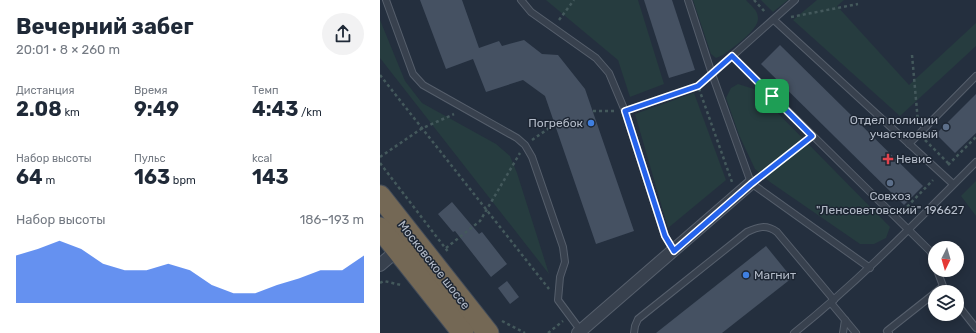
<!DOCTYPE html>
<html lang="ru">
<head>
<meta charset="utf-8">
<style>
  :root { --surface:#fff; --page:#f2f2f3; --text:#1f2937; --muted:#747a83; --accent:#2563eb }
  body { margin:0; font-family:Rubik,sans-serif; background:var(--page); color:var(--text); height:100vh; display:flex; flex-direction:column; font-size:15px; white-space:nowrap }
  * { box-sizing:border-box; margin:0 }
  p { font-size:13px; color:var(--muted) }
  .icon { flex:none; width:22px; height:22px; fill:none; stroke:currentColor; stroke-width:2; stroke-linecap:round; stroke-linejoin:round }
  .map { position:relative; flex:1; overflow:hidden }
  .panel { display:flex; flex-direction:column; background:var(--surface); width:380px }
  .panel>* { flex:none }
  .needle { width:26px; rotate:185deg }
  .controls { position:absolute; left:548px; top:241px; display:grid; gap:8px }
  .controls a { display:grid; place-items:center; width:36px; height:36px; border-radius:50%; background:var(--surface); box-shadow:0 2px 10px #0003; font-size:20px }
  .pin { position:absolute; display:grid; place-items:center; width:34px; height:34px; color:#fff; margin:-17px; border-radius:8px; box-shadow:0 2px 6px #0006 }
  .round { display:grid; place-items:center; flex:none; width:42px; height:42px; border-radius:21px; background:var(--page) }
  .summary { display:flex; align-items:center; justify-content:space-between; height:68px; padding:0 16px }
  h1 { font-size:22px; font-weight:700; line-height:30px }
  .figures { display:grid; grid-template-columns:repeat(3,1fr); gap:6px; height:68px; padding:4px 16px }
  .figures div { display:grid; align-content:center }
  .figures b { font-size:20px; font-weight:700 }
  .figures small { font-size:11px; font-weight:400 }
  .figures p { font-size:11px }
  .chart { height:112px; padding:8px 16px }
  .chart p { display:flex; justify-content:space-between }
  .chart svg { width:100%; height:72px; margin-top:4px; fill:var(--accent); opacity:.7 }
  main { display:flex; flex:1; min-height:0 }
  .map>svg:first-child { display:block }
  .green { fill:#263c3f }
  .building { fill:#455162 }
  .lines { fill:none; stroke-linecap:round; stroke-linejoin:round }
  .lane-casing { stroke:#565f6c; stroke-width:8 }
  .street-casing { stroke:#565f6c; stroke-width:14 }
  .highway-casing { stroke:#434c59; stroke-width:23 }
  .path { stroke:#44595c; stroke-width:2.5; stroke-dasharray:3 3; stroke-linecap:butt }
  .lane { stroke:#38414e; stroke-width:6 }
  .street { stroke:#38414e; stroke-width:12 }
  .highway { stroke:#746855; stroke-width:21 }
  .route-casing { stroke:#fff; stroke-width:8 }
  .route { stroke:#2563eb; stroke-width:5 }
  .shop-dot { fill:#3f7fe0; stroke:#1d2633; stroke-width:1.5 }
  .service-dot { fill:#5c6f8a; stroke:#1d2633; stroke-width:1.5 }
  .health-dot { fill:#e0444e; stroke:#1d2633; stroke-width:1.5 }
  .labels { text-anchor:middle; stroke-width:3; stroke-linejoin:round; paint-order:stroke }
  .poi-label { font-size:12px; fill:#b4bcc9; stroke:#1d2633; text-anchor:end }
  .street-label { font-size:12px; fill:#b4bcc9; stroke:#1d2633 }
</style>
</head>
<body>
<main>
<section class="panel">
<div class="summary"><div><h1>Вечерний забег</h1><p>20:01 · 8 × 260 m</p></div><a class="round"><svg class="icon" aria-label="share" viewBox="0 0 24 24"><path d="M12 15V3M7 8l5-5 5 5M5 13v7h14v-7"/></svg></a></div>
<div class="figures">
<div><p>Дистанция</p><b>2.08<small> km</small></b></div>
<div><p>Время</p><b>9:49</b></div>
<div><p>Темп</p><b>4:43<small> /km</small></b></div>
</div>
<div class="figures">
<div><p>Набор высоты</p><b>64<small> m</small></b></div>
<div><p>Пульс</p><b>163<small> bpm</small></b></div>
<div><p>kcal</p><b>143</b></div>
</div>
<div class="chart"><p><span>Набор высоты</span>186–193 m</p>
<svg viewBox="0 0 160 44" preserveAspectRatio="none"><path d="M0 44V15L10 11L20 6L30 11L40 20L50 24L60 24L70 20L80 24L90 33L100 38L110 38L120 33L130 29L140 24L150 24L160 15V44z"/></svg>
</div>
</section>
<div class="map">
<svg width="596" height="333" viewBox="0 0 596 333">
  <rect width="100%" height="100%" fill="#242f3e"/>
  <g class="green">
    <polygon points="166,0 258,0 284,84 250,97 238,60"/>
    <path d="M313 0H366C370 5 378 10 378 18 379 30 352 48 343 55L336 58 331 54Z"/>
    <polygon points="381,0 408,0 393,12"/>
    <polygon points="437,0 464,0 457,6 529,85 596,23 596,46 520,116 413,20"/>
    <polygon points="0,20 25,81 42,103 116,144 130,156 137,173 169,274 0,58"/>
    <polygon points="358,84 374,89 510,227 506,238 494,244 480,244 390,182 375,169 359,135 346,98 351,88"/>
    <polygon points="314,93 346,180 288,228 255,114"/>
    <polygon points="596,181 596,216 581,196"/>
  </g>
  <g class="building">
    <polygon points="40,0 82,0 99,48 119,41 122,46 144,40 162,54 178,55 205,89 254,231 216,244 165,96 143,80 106,92 93,59 66,69"/>
    <polygon points="264,0 292,0 315,70 289,78"/>
    <polygon points="400,45 543,186 524,205 381,64"/>
    <polygon points="596,94 596,133 575,153 556,134"/>
    <polygon points="72,202 99,234 102,232 127,264 111,277 75,231 73,232 58,214"/>
    <polygon points="386,246 412,278 342,333 276,333"/>
    <polygon points="127,281 139,297 130,304 118,288"/>
  </g>
  <g class="lines">
    <g class="lane-casing">
      <g id="lane">
        <polyline points="6,0 33,74 43,85 137,138 145,145 152,157 183,247 185,262 180,277 178,300 201,331"/>
        <polyline points="141,0 151,12 216,58 229,73 245,111 285,236 294,251"/>
        <polyline points="308,0 332,74 371,183 490,268"/>
        <polyline points="394,20 573,184"/>
        <polyline points="352,56 551,252 555,264"/>
        <polyline points="332,74 415,0"/>
        <polyline points="529,144 596,76"/>
        <polyline points="556,292 563,286 557,270"/>
        <polyline points="451,303 476,333"/>
        <polyline points="577,304 596,328"/>
        <path d="M254 333 255 326 258 319 367 232C378 227 386 224 397 232L454 300"/>
        <path d="M414 333C479 281 537 221 596 162"/>
        <polyline points="463,333 465,320"/>
        <polyline points="509,333 507,331 555,293"/>
      </g>
    </g>
    <g class="street-casing">
      <g id="street">
        <polyline points="0,265 21,247"/>
        <polyline points="198,333 371,183"/>
      </g>
    </g>
    <g class="highway-casing">
      <g id="highway">
        <polyline points="0,196 108,333"/>
        <polyline points="0,228 83,333"/>
      </g>
    </g>
    <g class="path">
      <polyline points="374,0 386,13"/>
      <polyline points="411,17 478,4"/>
      <polyline points="179,20 194,0"/>
      <polyline points="532,55 538,122"/>
      <polyline points="0,75 169,289"/>
      <polyline points="325,80 318,86 352,182"/>
      <polyline points="254,108 318,86"/>
      <polyline points="213,111 235,111"/>
      <polyline points="152,140 175,124"/>
      <polyline points="545,140 569,164"/>
      <polyline points="0,157 41,129 74,114"/>
      <polyline points="0,163 69,253"/>
      <polyline points="568,165 596,137"/>
      <polyline points="380,176 425,141"/>
      <polyline points="523,211 553,180"/>
      <polyline points="66,248 100,221 140,153"/>
      <polyline points="0,283 4,281 21,285"/>
      <polyline points="122,321 145,333"/>
      <polyline points="168,333 183,321"/>
    </g>
    <use href="#lane" class="lane"/>
    <use href="#street" class="street"/>
    <use href="#highway" class="highway"/>
  </g>
  <g class="lines">
    <g class="route-casing">
      <polygon id="route" points="352,56 432,136 371,184 294,251 285,236 245,111 318,86"/>
    </g>
    <use href="#route" class="route"/>
  </g>
  <g class="shop-dot">
    <circle cx="211" cy="123" r="4"/>
    <circle cx="366" cy="275" r="4"/>
  </g>
  <g class="service-dot">
    <circle cx="566" cy="127" r="4"/>
    <circle cx="510" cy="183" r="4"/>
  </g>
  <path class="health-dot" d="M506 153h4v4h4v4h-4v4h-4v-4h-4v-4h4z"/>
  <g class="labels">
    <g class="poi-label">
      <text x="558" y="124">Отдел полиции<tspan x="558" dy="14">участковый</tspan></text>
      <text x="203" y="127">Погребок</text>
      <text x="516" y="163" text-anchor="start">Невис</text>
      <text x="510" y="200" text-anchor="middle">Совхоз<tspan x="510" dy="14">"Ленсоветовский" 196627</tspan></text>
      <text x="374" y="279" text-anchor="start">Магнит</text>
    </g>
    <g class="street-label">
      <text transform="translate(54 265) rotate(52)" y="4">Московское шоссе</text>
    </g>
  </g>
</svg>
<div class="controls">
<a><svg class="needle" viewBox="-14 -14 28 28"><path d="M0-13l5 13h-10z" fill="#e53935"/><path d="M0 13l5-13h-10z" fill="#747a83"/></svg></a>
<a><svg class="icon" aria-label="layers" viewBox="0 0 24 24"><path d="M12 4l9 5-9 5-9-5zM3 14l9 5 9-5"/></svg></a>
</div>
<div class="pin" style="left:392px;top:96px;background:#1e9e55"><svg class="icon" aria-label="arrive" viewBox="0 0 24 24"><path d="M6 21V4h12l-3 4 3 4H6"/></svg></div>
</div>
</main>
</body>
</html>
